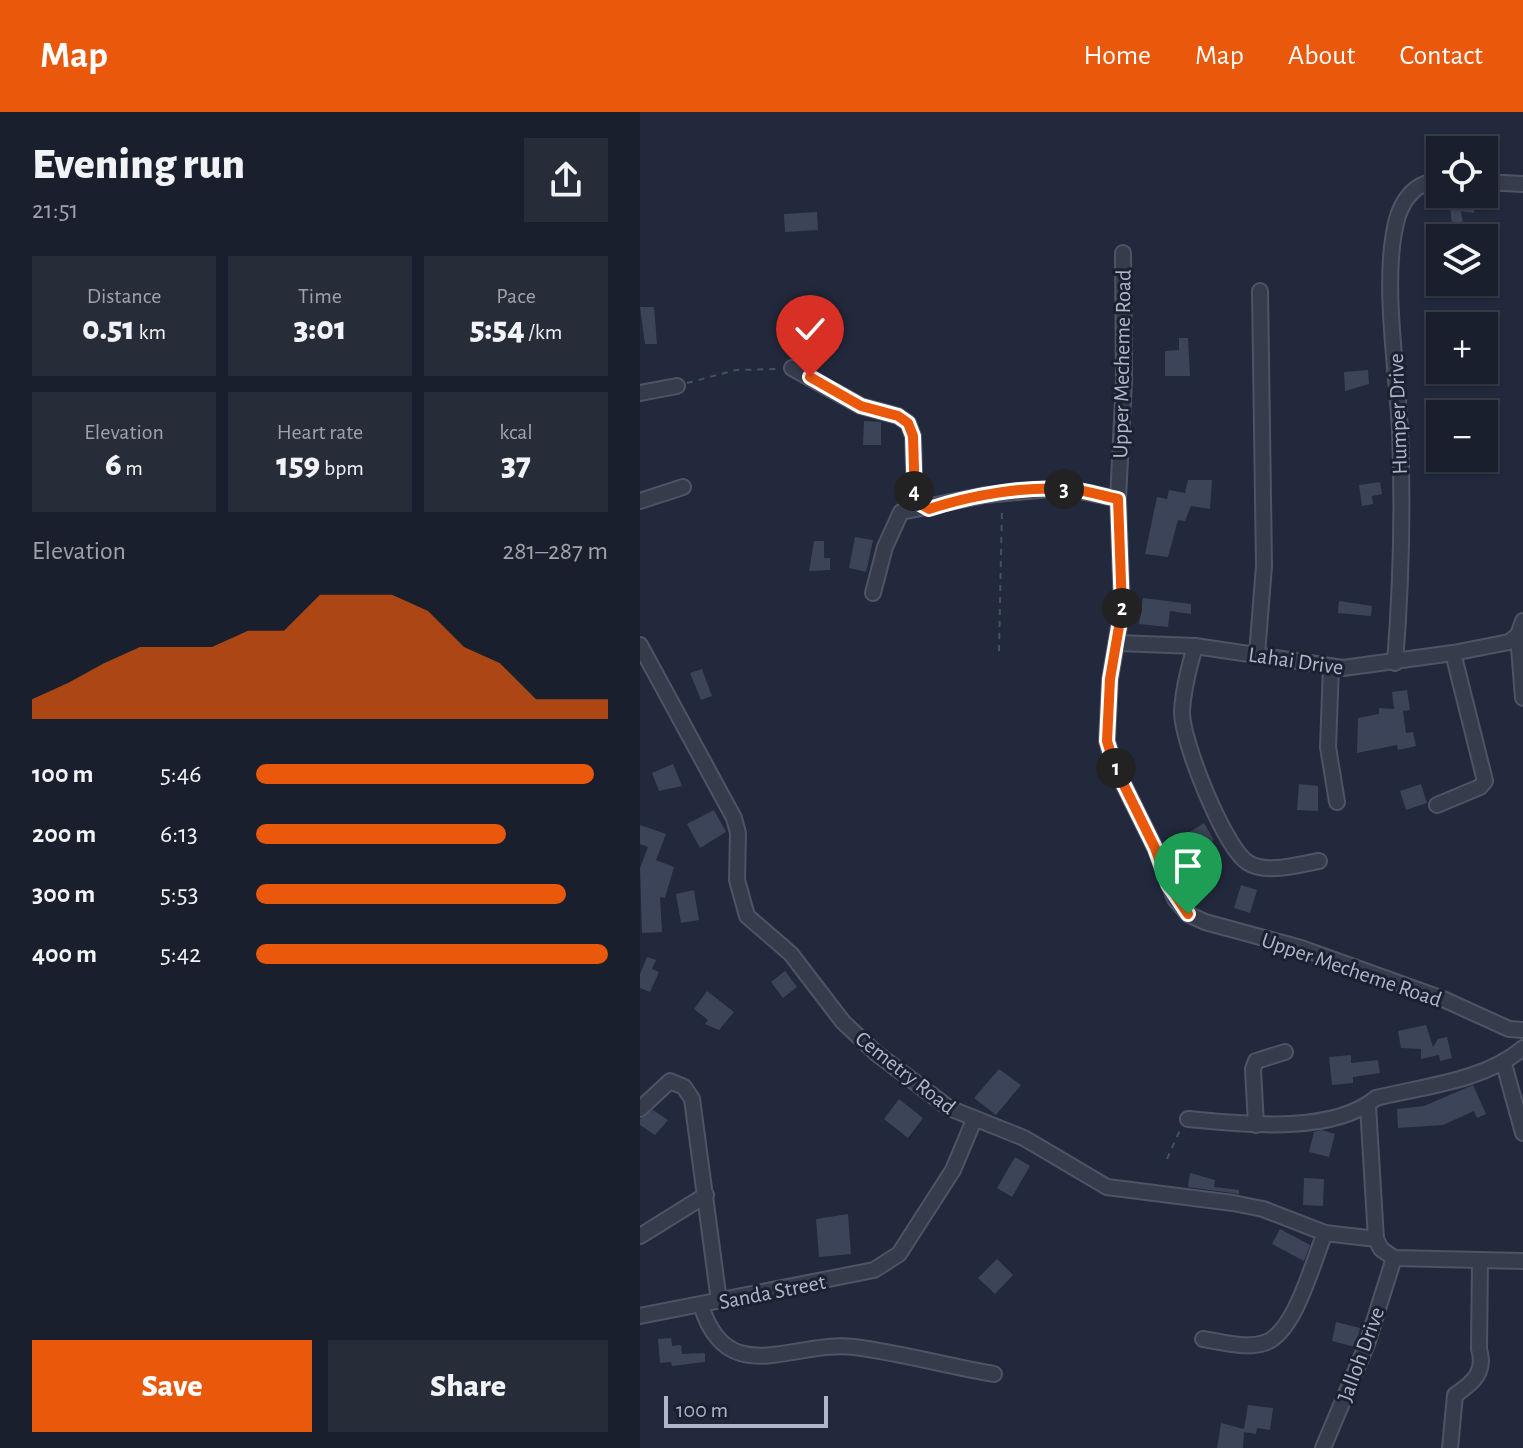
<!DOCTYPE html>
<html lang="en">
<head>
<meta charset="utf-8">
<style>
  :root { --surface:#1a1f2d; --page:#272c39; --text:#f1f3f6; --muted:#9fa2aa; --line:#383d49; --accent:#ea580c }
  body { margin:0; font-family:"Alegreya Sans",sans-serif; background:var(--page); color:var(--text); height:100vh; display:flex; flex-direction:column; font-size:30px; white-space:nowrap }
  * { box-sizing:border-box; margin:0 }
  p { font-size:26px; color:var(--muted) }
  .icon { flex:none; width:44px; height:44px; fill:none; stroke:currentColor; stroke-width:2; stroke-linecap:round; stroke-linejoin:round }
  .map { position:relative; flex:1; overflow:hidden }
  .details { display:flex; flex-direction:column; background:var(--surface); width:640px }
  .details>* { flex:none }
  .fabs { position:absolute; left:786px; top:24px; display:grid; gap:16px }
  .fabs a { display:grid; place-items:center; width:72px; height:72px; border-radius:0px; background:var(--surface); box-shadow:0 2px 6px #0004,0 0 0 2px var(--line); font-size:40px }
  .scale { position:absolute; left:24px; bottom:20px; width:164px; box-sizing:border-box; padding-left:8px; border:4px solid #b1b7c8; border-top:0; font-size:22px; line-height:28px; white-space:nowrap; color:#b1b7c8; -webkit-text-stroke:6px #1b2131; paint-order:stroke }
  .pin { position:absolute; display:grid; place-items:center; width:68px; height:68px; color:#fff; margin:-82px -34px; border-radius:50% 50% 50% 0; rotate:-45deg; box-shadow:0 0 8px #0007 }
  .pin .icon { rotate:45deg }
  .km { position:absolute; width:40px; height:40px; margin:-20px; border-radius:50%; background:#222; color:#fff; font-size:22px; line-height:40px; text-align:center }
  .round { display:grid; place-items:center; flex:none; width:84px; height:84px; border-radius:0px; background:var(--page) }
  .headline { display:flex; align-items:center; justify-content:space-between; height:136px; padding:0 32px }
  h1 { font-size:44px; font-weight:800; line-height:60px }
  .stats { display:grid; grid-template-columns:repeat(3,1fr); gap:12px; height:136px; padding:8px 32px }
  .stats div { display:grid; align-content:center; border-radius:0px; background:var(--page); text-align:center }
  .stats b { font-size:34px; font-weight:800 }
  .stats small { font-size:22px; font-weight:400 }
  .stats p { font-size:22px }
  .chart { height:224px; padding:16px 32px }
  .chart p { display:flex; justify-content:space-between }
  .chart svg { width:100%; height:144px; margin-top:8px; fill:var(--accent); opacity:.7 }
  .cta { display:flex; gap:16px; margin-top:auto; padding:16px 32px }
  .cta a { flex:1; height:92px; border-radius:0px; background:var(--accent); color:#fff; font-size:32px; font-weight:800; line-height:92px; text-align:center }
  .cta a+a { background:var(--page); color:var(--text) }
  ul { padding:0 32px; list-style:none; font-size:26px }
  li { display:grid; grid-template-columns:128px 96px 1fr; align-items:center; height:60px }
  li i { height:20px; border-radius:10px; background:var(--accent) }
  header { display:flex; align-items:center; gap:48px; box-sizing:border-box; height:112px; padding:0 40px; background:var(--accent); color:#fff }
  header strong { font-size:38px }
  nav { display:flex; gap:44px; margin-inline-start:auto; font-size:28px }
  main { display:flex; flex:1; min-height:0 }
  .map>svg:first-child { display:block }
  .building { fill:#3b4459 }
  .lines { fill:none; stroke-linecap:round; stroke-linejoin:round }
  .minor-casing { stroke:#4e5464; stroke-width:18 }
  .path { stroke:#41545a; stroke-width:2; stroke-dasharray:6 6; stroke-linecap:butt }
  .minor { stroke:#363c4c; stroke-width:14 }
  .route-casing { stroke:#fff; stroke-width:16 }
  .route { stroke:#ea580c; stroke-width:10 }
  .labels { text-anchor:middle; stroke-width:6; stroke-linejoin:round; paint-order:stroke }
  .street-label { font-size:22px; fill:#b1b7c8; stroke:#1b2131 }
</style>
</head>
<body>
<header>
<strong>Map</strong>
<nav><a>Home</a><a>Map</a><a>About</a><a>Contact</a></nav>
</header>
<main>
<section class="details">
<div class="headline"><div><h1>Evening run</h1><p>21:51</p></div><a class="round"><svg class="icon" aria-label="share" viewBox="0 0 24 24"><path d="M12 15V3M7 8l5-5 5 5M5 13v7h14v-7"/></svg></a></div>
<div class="stats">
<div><p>Distance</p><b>0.51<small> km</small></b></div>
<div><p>Time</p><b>3:01</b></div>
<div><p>Pace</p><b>5:54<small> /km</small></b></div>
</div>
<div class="stats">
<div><p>Elevation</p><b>6<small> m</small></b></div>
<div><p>Heart rate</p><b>159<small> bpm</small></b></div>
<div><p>kcal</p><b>37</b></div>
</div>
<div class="chart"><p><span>Elevation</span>281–287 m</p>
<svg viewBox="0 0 160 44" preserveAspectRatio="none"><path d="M0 44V38L10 33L20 27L30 22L40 22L50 22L60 17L70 17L80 6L90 6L100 6L110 11L120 22L130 27L140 38L150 38L160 38V44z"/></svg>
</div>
<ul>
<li><b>100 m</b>5:46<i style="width:96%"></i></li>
<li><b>200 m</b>6:13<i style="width:71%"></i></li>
<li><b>300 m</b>5:53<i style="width:88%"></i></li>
<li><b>400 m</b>5:42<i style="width:100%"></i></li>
</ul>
<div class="cta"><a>Save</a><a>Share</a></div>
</section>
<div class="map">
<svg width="883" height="1336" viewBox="0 0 883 1336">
  <rect width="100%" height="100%" fill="#22293c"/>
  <g class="building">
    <polygon points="799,82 836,82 834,101 821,99 823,112 812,113 810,94 798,94"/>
    <polygon points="177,100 178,118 145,120 144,102"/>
    <polygon points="0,195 14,195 17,232 5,232"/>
    <polygon points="539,226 548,226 550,264 525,264 525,239 539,238"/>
    <polygon points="728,258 729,272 705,279 704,260"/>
    <polygon points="224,309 241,310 241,333 223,333"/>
    <polygon points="548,368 572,368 570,397 551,394 545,409 538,408 528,445 505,442 517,385 527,387 529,378 545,381"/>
    <polygon points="740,370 742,382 732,384 733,392 722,394 719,373"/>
    <polygon points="215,425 233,428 226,460 209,456"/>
    <polygon points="174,429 184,429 184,446 190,446 190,458 169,459"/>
    <polygon points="503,486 551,492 551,502 530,499 528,515 499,512"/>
    <polygon points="699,489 732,494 731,504 698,501"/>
    <polygon points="62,557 72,584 61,588 50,561"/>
    <polygon points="767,578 770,598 763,599 766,621 773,620 776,634 758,638 757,633 717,641 718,606 739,602 739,596 754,597 752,580"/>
    <polygon points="33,652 42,674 19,679 12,661"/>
    <polygon points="659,672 678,674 678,699 657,698"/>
    <polygon points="781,672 787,691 766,698 760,679"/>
    <polygon points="74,698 86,720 60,736 47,712"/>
    <polygon points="564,711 574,728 553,741 543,724"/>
    <polygon points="0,713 26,722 16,748 34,755 25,786 20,785 22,820 2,821 0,756 8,735 0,732"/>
    <polygon points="601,773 617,778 610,801 594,796"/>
    <polygon points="54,778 59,808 41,811 36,782"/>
    <polygon points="7,845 16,848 12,857 19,860 10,880 0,876 0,862"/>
    <polygon points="145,859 157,875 143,886 131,870"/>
    <polygon points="67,879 94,900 79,918 65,912 68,908 54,897"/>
    <polygon points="786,913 793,935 798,927 807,925 812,946 800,949 799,943 781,947 781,937 761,936 758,919"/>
    <polygon points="711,943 711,951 738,948 740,961 713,965 713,971 692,973 689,945"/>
    <polygon points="359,957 381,973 356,1003 334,986"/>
    <polygon points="833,973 846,1002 837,1006 834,999 803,1013 758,1016 757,997 784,994"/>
    <polygon points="259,987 283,1006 268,1026 244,1007"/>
    <polygon points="13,998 28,1008 15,1023 0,1013 0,1007"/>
    <polygon points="682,1018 695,1022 689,1045 669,1040 674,1020"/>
    <polygon points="375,1045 390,1054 372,1085 357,1076"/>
    <polygon points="550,1061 575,1068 574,1075 599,1078 599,1082 548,1075"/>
    <polygon points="664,1066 684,1067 683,1094 663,1093"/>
    <polygon points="208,1102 211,1142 179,1145 176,1107"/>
    <polygon points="640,1117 670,1133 664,1149 632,1132"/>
    <polygon points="357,1147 373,1163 355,1182 338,1166"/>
    <polygon points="696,1210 720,1216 715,1235 692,1229"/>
    <polygon points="31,1226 32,1234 41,1233 42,1242 65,1241 65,1250 32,1254 31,1250 20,1251 18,1227"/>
    <polygon points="608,1293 633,1296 630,1318 617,1316 616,1322 604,1320 603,1336 577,1336 581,1311 604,1317"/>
  </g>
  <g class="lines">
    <g class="minor-casing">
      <g id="minor">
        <polyline points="844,70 883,72"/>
        <polyline points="483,141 484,268 478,387 482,497 470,567 467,629 475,655 515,736 535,787 548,802 565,810 661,836 803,887 869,917 883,918"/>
        <polyline points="152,256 221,294 258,304 268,311 273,324 275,389 281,395"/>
        <polyline points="0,281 37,274"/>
        <polyline points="0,389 43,375"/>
        <polyline points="233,481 245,435 261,400 345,383 410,377 431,377 478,387"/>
        <polyline points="883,509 878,523 883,586"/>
        <polyline points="478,531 555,534 703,556 813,541 869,530 878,523"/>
        <polyline points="0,533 94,706 98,721 97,768 107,804 151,842 203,910 236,941 309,996 384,1026 467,1075 593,1091 623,1097 685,1121 736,1127 741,1137 754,1146 883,1149"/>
        <path d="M555 534C549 556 543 578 542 600 542 630 584 734 607 750 625 763 660 752 679 749"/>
        <polyline points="617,542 624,454 620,179"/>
        <path d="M755 551C761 475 763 395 760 319 757 256 742 170 756 111 761 89 775 69 800 69"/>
        <polyline points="691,554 688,635 697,690"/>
        <polyline points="797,693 840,675 845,669 813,541"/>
        <polyline points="864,952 883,1021"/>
        <polyline points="728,994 736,1127"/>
        <polyline points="0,997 30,969 44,975 52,987 79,1189"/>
        <path d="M548 1007C601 1012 692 1023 736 986 785 974 844 969 883 936"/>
        <polyline points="616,1013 613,957 616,949 645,940"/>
        <polyline points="0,1124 66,1083"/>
        <path d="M61 1193C87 1279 153 1228 214 1235 261 1241 308 1254 354 1262"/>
        <polyline points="0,1204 234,1158 259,1142 313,1058 334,1008"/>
        <path d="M563 1227C582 1230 606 1237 624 1231 655 1222 673 1149 685 1121"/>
        <polyline points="683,1336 727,1232 754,1146"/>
        <path d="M810 1336 815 1283C833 1271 846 1260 839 1237L840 1148"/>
      </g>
    </g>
    <g class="path">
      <polyline points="47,271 96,258 139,257"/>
      <polyline points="359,539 362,395"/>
      <polyline points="527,1047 540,1018"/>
    </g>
    <use href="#minor" class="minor"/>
  </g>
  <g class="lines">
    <g class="route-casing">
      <path id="route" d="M170 265 221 294 258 304 268 311 273 324 275 389 289 397C332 383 384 374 429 377 446 378 462 384 478 387L482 497 470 567 467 629 475 655 515 736 528 772 548 802"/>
    </g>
    <use href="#route" class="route"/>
  </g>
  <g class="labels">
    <g class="street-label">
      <text transform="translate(481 252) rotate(-89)" y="8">Upper Mecheme Road</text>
      <text transform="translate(757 302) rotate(-92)" y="8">Humper Drive</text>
      <text transform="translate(656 548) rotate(8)" y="8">Lahai Drive</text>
      <text transform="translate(712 857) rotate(19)" y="8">Upper Mecheme Road</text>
      <text transform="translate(266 960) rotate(38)" y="8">Cemetry Road</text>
      <text transform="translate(132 1179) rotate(-11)" y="8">Sanda Street</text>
      <text transform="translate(720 1242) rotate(-70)" y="8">Jalloh Drive</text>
    </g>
  </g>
</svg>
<div class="fabs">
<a><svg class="icon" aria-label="locate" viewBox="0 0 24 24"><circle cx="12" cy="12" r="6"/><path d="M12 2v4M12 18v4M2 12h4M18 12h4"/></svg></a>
<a><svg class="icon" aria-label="layers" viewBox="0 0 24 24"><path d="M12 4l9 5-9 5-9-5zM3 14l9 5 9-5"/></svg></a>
<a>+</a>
<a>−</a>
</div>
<div class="scale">100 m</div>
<div class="pin" style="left:548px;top:802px;background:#1e9e55"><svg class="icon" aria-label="arrive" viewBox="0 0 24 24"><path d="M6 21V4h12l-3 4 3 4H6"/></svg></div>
<div class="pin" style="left:170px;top:265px;background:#d93025"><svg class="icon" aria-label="check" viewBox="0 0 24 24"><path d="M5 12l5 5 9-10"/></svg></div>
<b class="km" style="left:476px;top:656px">1</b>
<b class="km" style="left:482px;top:496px">2</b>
<b class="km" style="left:424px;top:377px">3</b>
<b class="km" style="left:274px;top:379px">4</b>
</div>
</main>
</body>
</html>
